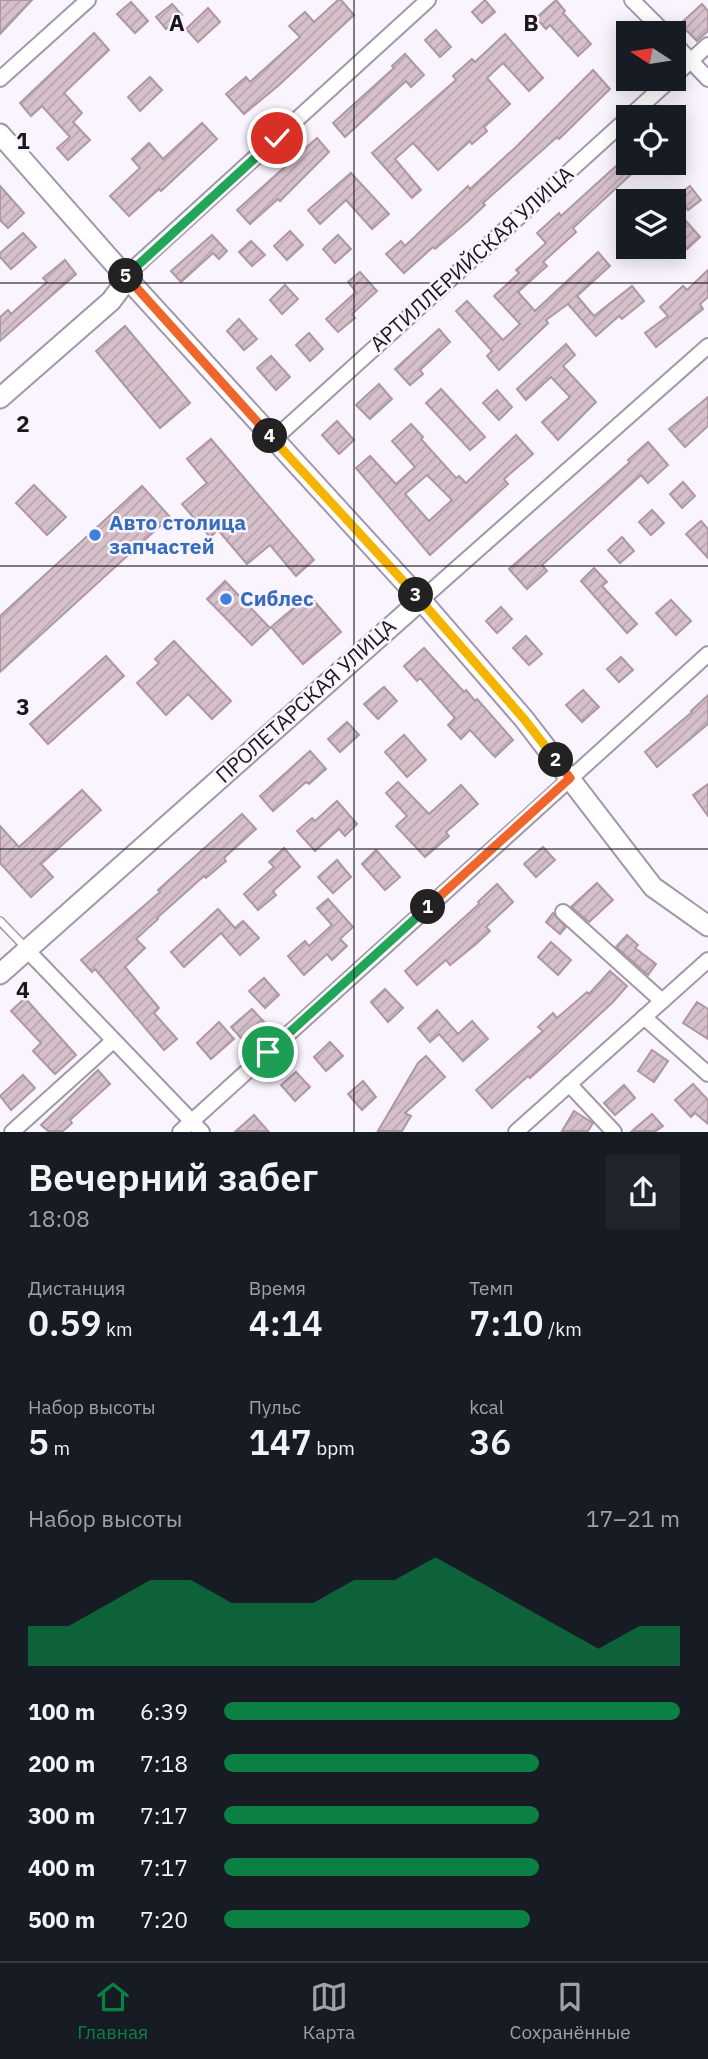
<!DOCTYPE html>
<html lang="ru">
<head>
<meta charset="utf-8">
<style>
  :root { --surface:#171b24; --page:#20242c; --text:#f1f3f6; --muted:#9ea1a6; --line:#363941; --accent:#0b8043 }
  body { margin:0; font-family:"IBM Plex Sans",sans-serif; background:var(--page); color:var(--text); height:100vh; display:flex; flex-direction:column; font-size:26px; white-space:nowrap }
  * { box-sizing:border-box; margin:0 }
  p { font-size:23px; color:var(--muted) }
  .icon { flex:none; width:38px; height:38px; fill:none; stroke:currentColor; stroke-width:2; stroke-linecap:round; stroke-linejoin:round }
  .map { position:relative; height:1132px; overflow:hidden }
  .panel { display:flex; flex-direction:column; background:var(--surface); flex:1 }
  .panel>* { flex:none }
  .needle { width:46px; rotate:282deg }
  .tools { position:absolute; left:616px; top:21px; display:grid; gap:14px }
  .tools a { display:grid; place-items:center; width:70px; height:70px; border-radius:0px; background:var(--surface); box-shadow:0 4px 18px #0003; font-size:35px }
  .pin { position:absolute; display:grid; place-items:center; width:60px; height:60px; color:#fff; margin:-30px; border:4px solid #fff; border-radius:50%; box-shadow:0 2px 7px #0007 }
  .km { position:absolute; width:35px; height:35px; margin:-18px; border-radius:50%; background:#222; color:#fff; font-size:19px; line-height:35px; text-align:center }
  .round { display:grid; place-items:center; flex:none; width:74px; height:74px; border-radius:0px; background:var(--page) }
  .overview { display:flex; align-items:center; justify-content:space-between; height:119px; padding:0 28px }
  h1 { font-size:38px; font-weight:600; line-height:52px }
  .figures { display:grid; grid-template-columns:repeat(3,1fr); gap:10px; height:119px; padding:7px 28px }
  .figures div { display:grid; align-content:center }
  .figures b { font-size:35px; font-weight:600 }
  .figures small { font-size:19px; font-weight:400 }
  .figures p { font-size:19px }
  .chart { height:196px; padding:14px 28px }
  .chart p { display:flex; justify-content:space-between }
  .chart svg { width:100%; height:126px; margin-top:7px; fill:var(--accent); opacity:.7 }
  ul { padding:0 28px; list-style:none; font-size:23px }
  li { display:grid; grid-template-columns:112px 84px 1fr; align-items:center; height:52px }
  li i { height:18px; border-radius:9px; background:var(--accent) }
  .menu { display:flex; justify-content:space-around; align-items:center; height:98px; border-top:2px solid var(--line); background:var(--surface); font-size:19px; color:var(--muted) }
  .menu a { display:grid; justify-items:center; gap:4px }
  .menu .active { color:var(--accent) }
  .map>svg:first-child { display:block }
  .building { fill:url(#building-hatch); stroke:#ad98a2; stroke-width:2; fill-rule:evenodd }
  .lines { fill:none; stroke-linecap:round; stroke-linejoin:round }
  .lane-casing { stroke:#a197a9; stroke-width:10 }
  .street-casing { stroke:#a197a9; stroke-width:18 }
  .secondary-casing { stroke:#a197a9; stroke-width:23 }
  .lane { stroke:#fff; stroke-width:7 }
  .street { stroke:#fff; stroke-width:14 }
  .secondary { stroke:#fff; stroke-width:19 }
  .split-1-casing { stroke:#fff; stroke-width:14 }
  .split-2-casing { stroke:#fff; stroke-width:14 }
  .split-3-casing { stroke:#fff; stroke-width:14 }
  .split-4-casing { stroke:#fff; stroke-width:14 }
  .split-5-casing { stroke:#fff; stroke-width:14 }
  .split-6-casing { stroke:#fff; stroke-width:14 }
  .split-1 { stroke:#22a559; stroke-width:9 }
  .split-2 { stroke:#f0652b; stroke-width:9 }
  .split-3 { stroke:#f5b400; stroke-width:9 }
  .split-4 { stroke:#f5b400; stroke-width:9 }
  .split-5 { stroke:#f0652b; stroke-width:9 }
  .split-6 { stroke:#22a559; stroke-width:9 }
  .grid { fill:none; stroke:#1b171d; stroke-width:2; stroke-opacity:0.55 }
  .shop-dot { fill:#3f7fe0; stroke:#faf4ff; stroke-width:2.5 }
  .labels { text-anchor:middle; stroke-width:5; stroke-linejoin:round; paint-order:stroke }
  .street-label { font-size:21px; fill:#1b171d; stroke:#faf4ff }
  .shop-label { font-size:21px; font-weight:bold; fill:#366cbe; stroke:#faf4ff; text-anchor:start }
  .grid-label { font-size:23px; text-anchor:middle; font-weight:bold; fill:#1b171d; stroke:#faf4ff; stroke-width:5; stroke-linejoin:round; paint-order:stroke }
</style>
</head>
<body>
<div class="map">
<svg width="708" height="1132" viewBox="0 0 708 1132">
  <defs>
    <pattern id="building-hatch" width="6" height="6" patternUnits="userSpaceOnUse" patternTransform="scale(1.75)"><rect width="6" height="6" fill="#d6c1cb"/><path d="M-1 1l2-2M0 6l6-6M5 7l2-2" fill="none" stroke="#b7a5ae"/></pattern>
  </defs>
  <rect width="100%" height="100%" fill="#faf4ff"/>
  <g class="building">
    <polygon points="0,0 32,0 0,34"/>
    <polygon points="338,0 341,0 354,15 279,85 244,114 226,94 246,77 250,82 300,37 289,26 305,12 314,22"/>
    <polygon points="485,0 495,12 482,23 472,12"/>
    <polygon points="556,0 565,11 563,13 591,44 578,56 550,25 546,29 536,18"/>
    <polygon points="131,2 148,21 135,33 117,14"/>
    <polygon points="172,4 182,15 166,29 156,17"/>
    <polygon points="702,4 708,11 708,31 697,41 680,24"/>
    <polygon points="208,8 220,22 198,42 186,29"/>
    <polygon points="436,30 451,47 440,57 425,40"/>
    <polygon points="94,33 109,50 64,93 82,113 73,122 90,140 68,160 57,148 70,137 42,106 31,116 20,103"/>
    <polygon points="505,34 543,78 529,91 503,63 487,78 510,104 484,127 487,131 472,144 470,141 438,170 413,143 395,159 421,190 412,198 372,153 456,80 453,76 472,59 475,62"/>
    <polygon points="405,54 424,75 411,87 406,81 345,137 333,123 394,68 392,66"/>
    <polygon points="593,70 610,89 559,139 557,137 483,203 485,205 469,220 435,249 433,247 404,273 386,254 401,241 405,246 468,186 470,189 516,147"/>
    <polygon points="150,77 162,90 140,111 128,97"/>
    <polygon points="202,123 217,139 161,191 159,189 129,216 110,196 140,168 132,159 149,143 163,159"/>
    <polygon points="317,138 329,152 280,201 278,199 250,224 237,210"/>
    <polygon points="627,156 628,163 634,163 638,168 573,228 576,232 543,262 547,266 518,292 535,311 598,252 610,266 577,296 594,316 632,286 644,301 622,319 619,316 596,336 568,304 546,320 548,323 499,370 487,356 492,351 456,311 467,301 503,340 520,324 494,296 519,273 516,270 546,243 537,233 559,213 561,216"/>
    <polygon points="351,173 389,214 372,229 346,200 320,224 308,210"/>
    <polygon points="0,186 24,213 8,228 0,220"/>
    <polygon points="690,186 701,200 688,210 677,196"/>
    <polygon points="686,221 700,237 687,249 674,234"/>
    <polygon points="290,231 303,245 287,260 274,246"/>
    <polygon points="23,233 36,247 11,269 0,257 0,253"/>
    <polygon points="212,235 227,251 219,259 213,253 181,282 171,271"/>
    <polygon points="338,235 351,249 335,263 323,249"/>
    <polygon points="251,241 265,255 252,266 239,252"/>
    <polygon points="65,260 76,274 0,341 0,317 8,310 11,314 47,282 43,278"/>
    <polygon points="708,270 708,297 700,304 703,309 656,347 645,333 668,316 660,307 683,286 687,290"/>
    <polygon points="360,272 377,291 352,314 355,318 338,332 326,319 356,292 348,282"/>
    <polygon points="285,285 298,299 282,314 270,300"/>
    <polygon points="239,319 257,339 244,350 227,331"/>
    <polygon points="125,326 190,403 160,428 96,351"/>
    <polygon points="439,329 450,342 420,370 423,374 410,385 395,369"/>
    <polygon points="309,333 323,349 310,361 296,345"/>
    <polygon points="566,344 575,355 563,366 596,402 558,440 542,422 570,397 551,377 526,400 517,389"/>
    <polygon points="271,356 290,377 276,390 257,368"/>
    <polygon points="379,384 392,399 370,419 356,405"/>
    <polygon points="441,389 485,437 470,450 426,403"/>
    <polygon points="497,390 512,407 499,420 483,403"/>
    <polygon points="708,397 708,426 685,447 669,429"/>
    <polygon points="337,421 354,440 339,454 322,435"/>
    <path d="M411 424 423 437 421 439 456 478 459 476 466 483 516 435 533 454 504 479 508 484 430 555 356 468 370 456 396 484 415 467 392 441ZM427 475 452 500 429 521 405 494Z"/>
    <polygon points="211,439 314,560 296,576 270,545 247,564 218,530 210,537 182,504 207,483 187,459"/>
    <polygon points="648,442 668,465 648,483 641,475 542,565 547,571 527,589 509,569 630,462 628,460"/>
    <polygon points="683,482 695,496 682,508 670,494"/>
    <polygon points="34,485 66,517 47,535 16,503"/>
    <polygon points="142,486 170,517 0,672 0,616"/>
    <polygon points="652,510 664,523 651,535 639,522"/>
    <polygon points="701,521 708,529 708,558 686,534"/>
    <polygon points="622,537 634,551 620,563 608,550"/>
    <polygon points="594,568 607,582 602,586 637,624 627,633 581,581"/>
    <polygon points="225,581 270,628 252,645 207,599"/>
    <polygon points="309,595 341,632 303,664 271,627"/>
    <polygon points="671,600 691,621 676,635 656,613"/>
    <polygon points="501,607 512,619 497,633 486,621"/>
    <polygon points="526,636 542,654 529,665 513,648"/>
    <polygon points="174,641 231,701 212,719 188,694 166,715 137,683 159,663 155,659"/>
    <polygon points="424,648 464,692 466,690 475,701 477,699 513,740 495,757 470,730 461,739 448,725 455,718 420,678 417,681 404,666"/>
    <polygon points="106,656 124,676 48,744 30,724"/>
    <polygon points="621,657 633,670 619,682 607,669"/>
    <polygon points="384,687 397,701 378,719 364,704"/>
    <polygon points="583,690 599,707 582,722 566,705"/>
    <polygon points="708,695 708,724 657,767 645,752 692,712 691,711"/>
    <polygon points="347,722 359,735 340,752 328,739"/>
    <polygon points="404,735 426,760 407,777 385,752"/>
    <polygon points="310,751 326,769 309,784 306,782 273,811 260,796"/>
    <polygon points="398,782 429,814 461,785 478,804 446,832 449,836 425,857 396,826 407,816 386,793"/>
    <polygon points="708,784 708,816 693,795"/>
    <polygon points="82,790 101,810 41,864 53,877 31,897 0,863 0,826 19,847"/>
    <polygon points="337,801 357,824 345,836 339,829 315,851 297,831 312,818 315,821"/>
    <polygon points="242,814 256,829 224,858 226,861 206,878 204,876 157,918 158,919 136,939 145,948 125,967 159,1008 154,1013 177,1039 164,1050 95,969 92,972 81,960 160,892 158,890"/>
    <polygon points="543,847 555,860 536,877 524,864"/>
    <polygon points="284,848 300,867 273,891 276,895 258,910 244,894 274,867 269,862"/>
    <polygon points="376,850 400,877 385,890 362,864"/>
    <polygon points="337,860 351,877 333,893 318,877"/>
    <polygon points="597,883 613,900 589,922 571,907"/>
    <polygon points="497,884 513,902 486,927 490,931 476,944 450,965 446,960 417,985 405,971 479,904 478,902"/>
    <polygon points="328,899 353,927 340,939 347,946 332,960 327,954 304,975 288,956 305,941 309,946 332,925 317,908"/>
    <polygon points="218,909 235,928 243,921 259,938 240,955 221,933 184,967 171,952"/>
    <polygon points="553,913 566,927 560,934 546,922"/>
    <polygon points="627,935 638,945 635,948 656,964 648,975 616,947"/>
    <polygon points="551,942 571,960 558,975 538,957"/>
    <polygon points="610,971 627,986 612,1003 550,1060 530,1078 528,1076 492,1108 476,1090 543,1031 538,1027 553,1013 557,1018 587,992 589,994"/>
    <polygon points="264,978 279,995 265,1008 249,991"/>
    <polygon points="385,989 403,1008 388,1022 371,1002"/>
    <polygon points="25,998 76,1055 55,1074 33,1051 41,1043 11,1011"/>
    <polygon points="697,1002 708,1009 708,1039 683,1023"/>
    <polygon points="252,1009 264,1022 244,1041 231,1027"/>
    <polygon points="437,1010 458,1034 472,1021 488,1039 463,1061 439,1034 430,1042 418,1028"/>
    <polygon points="219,1022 234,1039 211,1059 197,1043"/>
    <polygon points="330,1042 343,1056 326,1071 314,1057"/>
    <polygon points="652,1050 668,1061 654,1082 638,1071"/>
    <polygon points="426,1056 445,1077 405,1113 411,1116 402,1131 378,1131 418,1063"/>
    <polygon points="98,1070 110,1084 70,1120 72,1123 63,1131 48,1131 41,1125"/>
    <polygon points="296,1072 310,1087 295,1101 281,1085"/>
    <polygon points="23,1075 35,1088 11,1110 0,1096"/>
    <polygon points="363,1081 376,1097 362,1110 348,1094"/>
    <polygon points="693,1084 708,1100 708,1124 695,1113 691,1117 675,1100"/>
    <polygon points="624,1085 635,1098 615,1115 604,1103"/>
    <polygon points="574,1111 593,1123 588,1131 562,1131"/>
    <polygon points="652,1114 663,1126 656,1131 632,1131"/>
    <polygon points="254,1115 268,1131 236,1131"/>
  </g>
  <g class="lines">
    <g class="lane-casing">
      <polyline id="lane" points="0,921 26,948"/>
    </g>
    <g class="street-casing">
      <g id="street">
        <polyline points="632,0 665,33"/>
        <polyline points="674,43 708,79"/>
        <polyline points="674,76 708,45"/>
        <polyline points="0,79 88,0"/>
        <polyline points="125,276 428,0"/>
        <polyline points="274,439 671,79"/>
        <polyline points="421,600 708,346"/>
        <polyline points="563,912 662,1001"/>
        <polyline points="27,950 202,1132"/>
        <polyline points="644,1017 708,1074"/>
        <polyline points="569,1084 614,1132"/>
        <polyline points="12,1132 113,1041"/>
        <polyline points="180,1132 708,654"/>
        <polyline points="516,1132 708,960"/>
      </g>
    </g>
    <g class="secondary-casing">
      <g id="secondary">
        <polyline points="0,134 125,276 421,600 524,719 653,887 708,926"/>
        <polyline points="0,398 111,301 120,289 125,276"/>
        <polyline points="0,974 421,600"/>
      </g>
    </g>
    <use href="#lane" class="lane"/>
    <use href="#street" class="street"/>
    <use href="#secondary" class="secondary"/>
  </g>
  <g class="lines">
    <g class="split-1-casing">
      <polyline id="split-1" points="268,1052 428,907"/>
    </g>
    <g class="split-2-casing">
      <polyline id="split-2" points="428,907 570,778 556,760"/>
    </g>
    <g class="split-3-casing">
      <polyline id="split-3" points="416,595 524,719 556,760"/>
    </g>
    <g class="split-4-casing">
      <polyline id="split-4" points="270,436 416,595"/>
    </g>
    <g class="split-5-casing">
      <polyline id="split-5" points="126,276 270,436"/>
    </g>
    <g class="split-6-casing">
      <polyline id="split-6" points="126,276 277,138"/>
    </g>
    <use href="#split-1" class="split-1"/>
    <use href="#split-2" class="split-2"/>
    <use href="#split-3" class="split-3"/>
    <use href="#split-4" class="split-4"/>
    <use href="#split-5" class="split-5"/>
    <use href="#split-6" class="split-6"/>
  </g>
  <path class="grid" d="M354 0V1132M0 283H708M0 566H708M0 849H708"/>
  <g class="shop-dot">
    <circle cx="95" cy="535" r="7"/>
    <circle cx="226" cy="599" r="7"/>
  </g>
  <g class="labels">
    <g class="street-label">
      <text transform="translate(472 259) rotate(-42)" y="7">АРТИЛЛЕРИЙСКАЯ УЛИЦА</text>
      <text transform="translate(306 701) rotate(-42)" y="7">ПРОЛЕТАРСКАЯ УЛИЦА</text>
    </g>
    <g class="shop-label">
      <text x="109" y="530">Авто столица<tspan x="109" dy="24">запчастей</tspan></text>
      <text x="240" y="606">Сиблес</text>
    </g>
  </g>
  <g class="grid-label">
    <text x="177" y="31">A</text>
    <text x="531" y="31">B</text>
    <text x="23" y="149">1</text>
    <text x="23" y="432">2</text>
    <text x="23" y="715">3</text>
    <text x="23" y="998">4</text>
  </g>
</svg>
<div class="tools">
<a><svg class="needle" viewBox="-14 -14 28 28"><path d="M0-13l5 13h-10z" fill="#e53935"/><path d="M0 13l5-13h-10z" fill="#9ea1a6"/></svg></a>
<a><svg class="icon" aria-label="locate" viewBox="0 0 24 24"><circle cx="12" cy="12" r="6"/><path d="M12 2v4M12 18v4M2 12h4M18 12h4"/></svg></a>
<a><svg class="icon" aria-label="layers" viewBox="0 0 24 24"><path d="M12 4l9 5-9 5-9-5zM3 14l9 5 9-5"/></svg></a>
</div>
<div class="pin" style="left:268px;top:1052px;background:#1e9e55"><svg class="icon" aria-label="arrive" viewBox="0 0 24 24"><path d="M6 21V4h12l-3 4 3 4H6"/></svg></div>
<div class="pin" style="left:277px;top:138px;background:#d93025"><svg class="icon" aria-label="check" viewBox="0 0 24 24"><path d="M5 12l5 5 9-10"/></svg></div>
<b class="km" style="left:428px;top:907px">1</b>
<b class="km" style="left:556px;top:760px">2</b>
<b class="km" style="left:416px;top:595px">3</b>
<b class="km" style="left:270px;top:436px">4</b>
<b class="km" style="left:126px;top:276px">5</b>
</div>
<section class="panel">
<div class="overview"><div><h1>Вечерний забег</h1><p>18:08</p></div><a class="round"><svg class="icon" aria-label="share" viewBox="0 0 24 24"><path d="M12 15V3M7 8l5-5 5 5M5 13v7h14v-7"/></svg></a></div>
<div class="figures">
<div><p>Дистанция</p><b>0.59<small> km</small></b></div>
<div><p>Время</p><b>4:14</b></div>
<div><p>Темп</p><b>7:10<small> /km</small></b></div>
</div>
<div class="figures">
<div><p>Набор высоты</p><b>5<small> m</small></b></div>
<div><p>Пульс</p><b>147<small> bpm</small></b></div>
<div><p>kcal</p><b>36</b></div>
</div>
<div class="chart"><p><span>Набор высоты</span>17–21 m</p>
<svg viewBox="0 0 160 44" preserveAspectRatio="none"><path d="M0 44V30L10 30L20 22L30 14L40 14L50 22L60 22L70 22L80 14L90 14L100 6L110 14L120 22L130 30L140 38L150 30L160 30V44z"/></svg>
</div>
<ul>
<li><b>100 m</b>6:39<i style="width:100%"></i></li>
<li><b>200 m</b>7:18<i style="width:69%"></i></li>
<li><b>300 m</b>7:17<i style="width:69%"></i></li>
<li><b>400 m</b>7:17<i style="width:69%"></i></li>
<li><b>500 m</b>7:20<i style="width:67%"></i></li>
</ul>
</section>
<nav class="menu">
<a class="active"><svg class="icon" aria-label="home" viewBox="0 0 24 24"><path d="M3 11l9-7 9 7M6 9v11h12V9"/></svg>Главная</a>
<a><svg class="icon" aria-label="map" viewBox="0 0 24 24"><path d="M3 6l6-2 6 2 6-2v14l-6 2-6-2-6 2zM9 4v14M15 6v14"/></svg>Карта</a>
<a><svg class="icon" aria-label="saved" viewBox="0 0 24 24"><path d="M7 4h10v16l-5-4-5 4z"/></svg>Сохранённые</a>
</nav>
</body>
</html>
